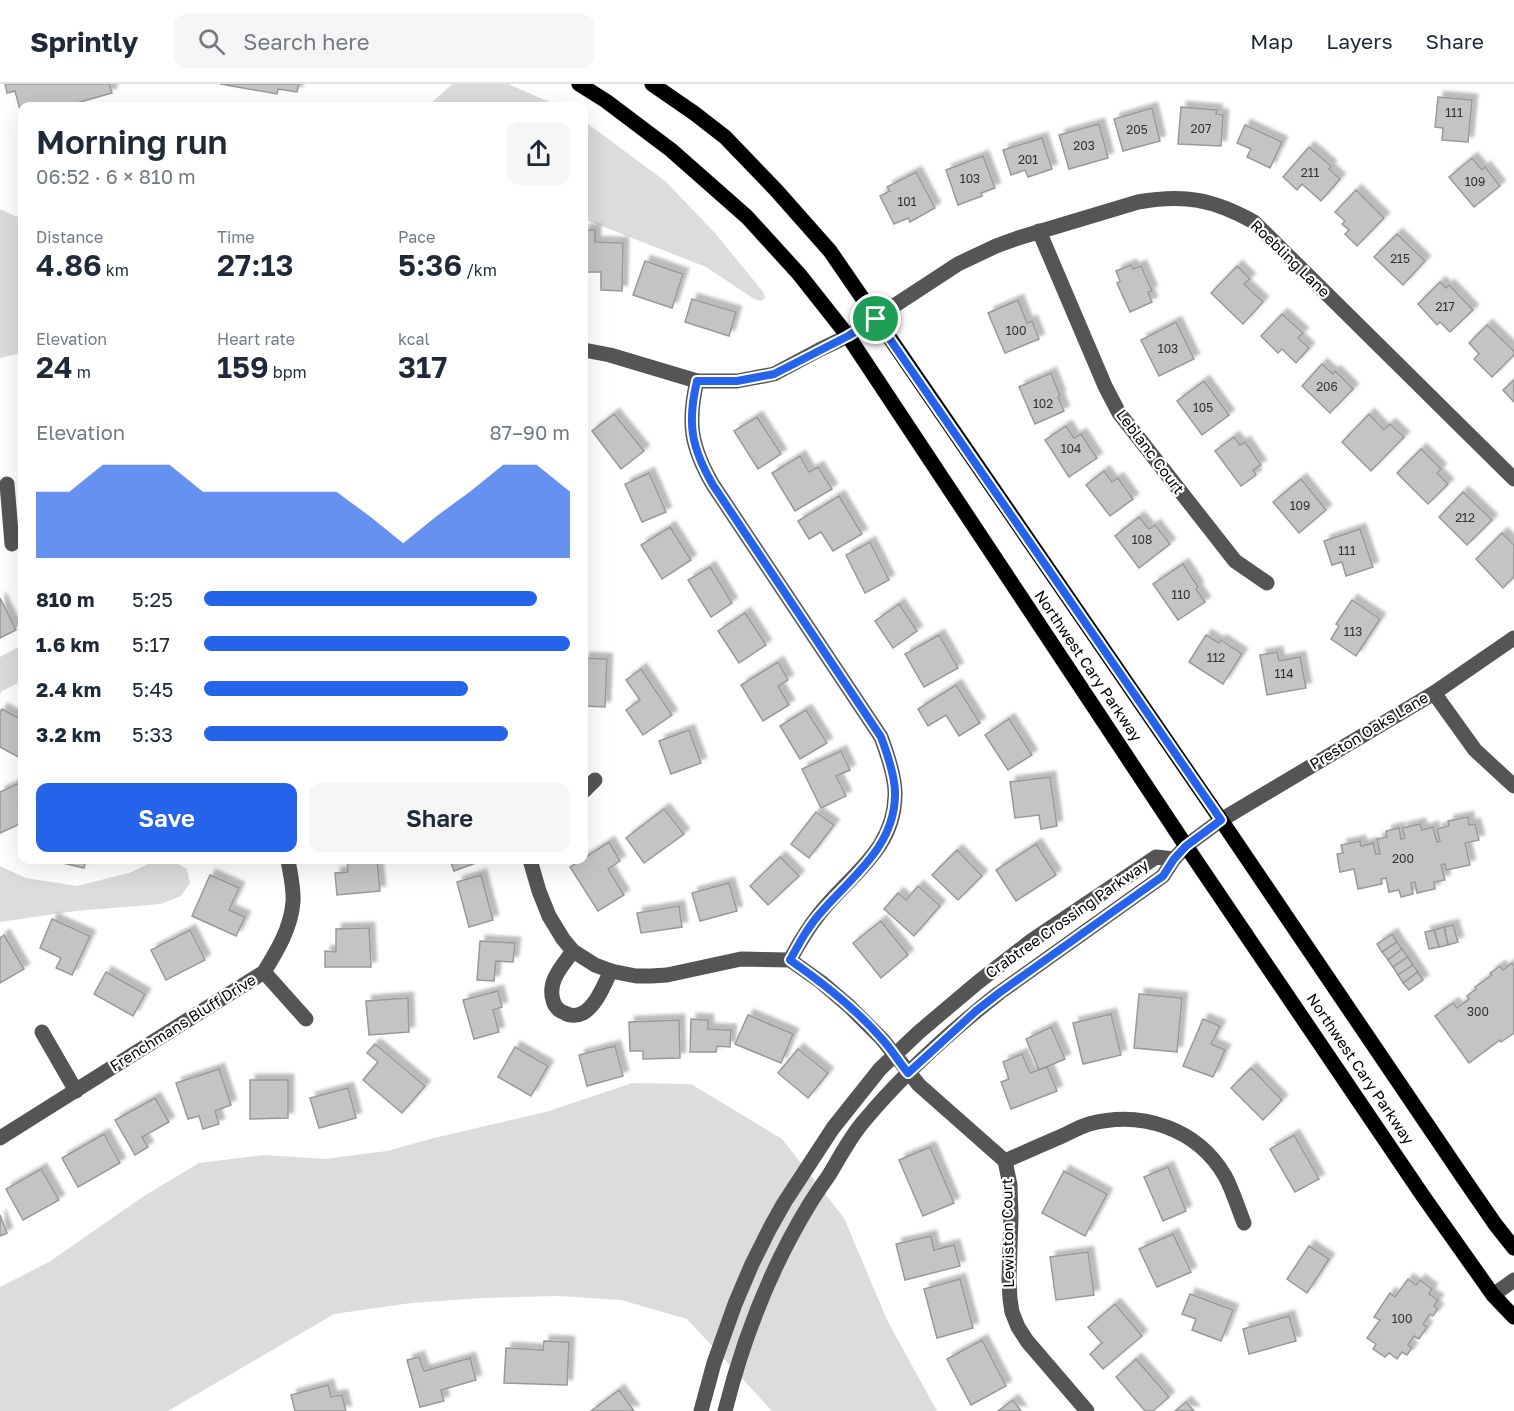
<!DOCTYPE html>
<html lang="en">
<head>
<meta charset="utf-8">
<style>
  :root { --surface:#fff; --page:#f6f6f7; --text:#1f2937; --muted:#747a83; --line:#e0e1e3; --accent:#2563eb }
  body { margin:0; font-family:"Golos Text",sans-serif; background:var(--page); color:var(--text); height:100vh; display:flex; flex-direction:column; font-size:22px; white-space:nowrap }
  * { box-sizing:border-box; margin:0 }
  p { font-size:20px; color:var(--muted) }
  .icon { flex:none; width:33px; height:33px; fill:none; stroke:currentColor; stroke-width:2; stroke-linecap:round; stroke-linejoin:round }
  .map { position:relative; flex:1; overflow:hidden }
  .panel { position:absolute; left:18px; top:18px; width:570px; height:762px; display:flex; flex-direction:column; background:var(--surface); border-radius:12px; box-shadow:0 6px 24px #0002 }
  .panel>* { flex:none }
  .pin { position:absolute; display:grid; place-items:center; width:51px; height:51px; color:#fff; margin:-26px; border:3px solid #fff; border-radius:50%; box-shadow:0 2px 6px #0007 }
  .round { display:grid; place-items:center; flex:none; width:63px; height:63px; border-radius:12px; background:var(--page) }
  .summary { display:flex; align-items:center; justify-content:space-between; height:102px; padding:0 18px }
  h1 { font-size:33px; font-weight:600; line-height:45px }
  .stats { display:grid; grid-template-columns:repeat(3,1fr); gap:9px; height:102px; padding:6px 18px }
  .stats div { display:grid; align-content:center }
  .stats b { font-size:30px; font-weight:600 }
  .stats small { font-size:16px; font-weight:400 }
  .stats p { font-size:16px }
  .chart { height:168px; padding:12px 18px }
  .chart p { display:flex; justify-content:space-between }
  .chart svg { width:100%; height:108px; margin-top:6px; fill:var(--accent); opacity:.7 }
  .button { display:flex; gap:12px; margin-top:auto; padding:12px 18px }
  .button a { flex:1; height:69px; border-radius:12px; background:var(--accent); color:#fff; font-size:24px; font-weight:600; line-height:69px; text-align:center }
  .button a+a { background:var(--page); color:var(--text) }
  ul { padding:0 18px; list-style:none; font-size:20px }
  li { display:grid; grid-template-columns:96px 72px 1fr; align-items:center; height:45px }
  li i { height:15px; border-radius:8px; background:var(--accent) }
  header { display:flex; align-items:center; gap:36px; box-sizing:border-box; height:84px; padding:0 30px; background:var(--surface); border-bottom:2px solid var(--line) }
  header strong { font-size:28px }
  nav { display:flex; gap:33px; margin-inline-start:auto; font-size:21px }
  .search { width:420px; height:54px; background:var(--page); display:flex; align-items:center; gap:15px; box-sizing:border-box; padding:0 21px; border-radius:12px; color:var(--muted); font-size:22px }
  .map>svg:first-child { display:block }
  .green { fill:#dcdcdc }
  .building { fill:#c4c4c4; stroke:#999; stroke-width:1.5; filter:url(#shadow) }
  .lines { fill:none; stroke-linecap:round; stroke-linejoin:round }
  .major-casing { stroke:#dbdbdb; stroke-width:16 }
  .minor { stroke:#555; stroke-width:15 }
  .major { stroke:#000; stroke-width:15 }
  .route-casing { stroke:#fff; stroke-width:12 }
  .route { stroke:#2563eb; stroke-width:8 }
  .labels { text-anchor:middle; stroke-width:4.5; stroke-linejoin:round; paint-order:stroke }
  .number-label { font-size:12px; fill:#313131 }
  .street-label { font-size:15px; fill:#000; stroke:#fff }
</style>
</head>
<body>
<header>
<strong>Sprintly</strong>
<div class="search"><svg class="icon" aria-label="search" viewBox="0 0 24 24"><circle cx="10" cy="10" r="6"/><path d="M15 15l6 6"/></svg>Search here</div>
<nav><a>Map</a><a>Layers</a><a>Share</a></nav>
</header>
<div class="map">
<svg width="1514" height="1327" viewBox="0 0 1514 1327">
  <defs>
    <filter id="shadow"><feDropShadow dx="5.5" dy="-5.5" stdDeviation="1.5" flood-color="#0004"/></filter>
  </defs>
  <rect width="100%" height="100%" fill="#fff"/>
  <g class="green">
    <polygon points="452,0 508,0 559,22 428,22"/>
    <polygon points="584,37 665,97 715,149 764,209 765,214 761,217 754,215 706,183 589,137 584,137"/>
    <polygon points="0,125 15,132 22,133 22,269 0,274"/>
    <polygon points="20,562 22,562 22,597 2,607 0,610 0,573"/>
    <polygon points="161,776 171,776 187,785 190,799 181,812 161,820 75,827 0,838 0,782 26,794 77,802 129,789 150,779"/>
    <polygon points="632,999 691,1000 782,1055 844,1134 888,1238 937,1327 772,1327 687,1235 621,1216 558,1212 482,1214 411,1219 334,1230 168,1327 0,1327 0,1203 49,1178 144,1112 199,1079 265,1071 325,1075 387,1067 434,1054 546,1028"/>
  </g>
  <g class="building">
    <polygon points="5,0 109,0 112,9 73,20 74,22 22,22 22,33 15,7 7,9"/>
    <polygon points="220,0 299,0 297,8 278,5 277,10"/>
    <polygon points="1438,13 1472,16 1468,58 1442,56 1443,44 1435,43"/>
    <polygon points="1181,23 1217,26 1216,30 1223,31 1221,62 1178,60"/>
    <polygon points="1152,24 1160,57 1123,67 1114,35"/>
    <polygon points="1099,40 1108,74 1069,85 1059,51"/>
    <polygon points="1245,41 1282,58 1270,84 1247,73 1251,65 1237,59"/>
    <polygon points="1042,54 1052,85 1028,93 1025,86 1011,91 1003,66"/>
    <polygon points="1309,63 1331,82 1329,85 1340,95 1321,117 1302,100 1297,106 1283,93"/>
    <polygon points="983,72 995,104 981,109 982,112 958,121 946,86"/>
    <polygon points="1472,74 1482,86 1485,83 1500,102 1474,123 1449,93"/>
    <polygon points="916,88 935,124 910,138 908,134 894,140 880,112 890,107 887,103"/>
    <polygon points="1356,106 1384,134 1357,162 1345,150 1349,146 1342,140 1345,137 1335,128"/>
    <polygon points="584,146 595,146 595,158 623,159 622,207 601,206 601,188 584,188"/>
    <polygon points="1397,150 1425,177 1403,201 1374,173"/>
    <polygon points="645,177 683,190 672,224 633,211"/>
    <polygon points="1131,181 1133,185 1141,182 1152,207 1148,208 1152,218 1130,228 1117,199 1120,197 1116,187"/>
    <polygon points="1237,182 1250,195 1244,200 1263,218 1243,240 1211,209"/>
    <polygon points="1440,198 1446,204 1449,201 1473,226 1450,248 1440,238 1437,241 1418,220"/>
    <polygon points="692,215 736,228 729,252 685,238"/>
    <polygon points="1018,216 1027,239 1032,237 1039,255 1005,269 988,229"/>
    <polygon points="1282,230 1303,249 1298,254 1309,264 1296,279 1282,265 1278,269 1261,252"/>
    <polygon points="1176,238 1194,275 1159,292 1141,256"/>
    <polygon points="1487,241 1514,267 1514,271 1492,293 1474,275 1479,270 1469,259"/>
    <polygon points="1322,280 1333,290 1335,287 1353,305 1330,329 1302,302"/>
    <polygon points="1051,289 1060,312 1058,313 1064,327 1035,340 1019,303"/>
    <polygon points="1514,296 1514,318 1503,306"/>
    <polygon points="1204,297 1229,331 1202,351 1177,317"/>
    <polygon points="614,330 644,367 621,385 592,347"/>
    <polygon points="1369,330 1384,346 1390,340 1404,353 1371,387 1342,358"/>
    <polygon points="757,333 781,370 758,385 734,347"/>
    <polygon points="1066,342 1074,354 1081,350 1097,374 1069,393 1045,356"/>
    <polygon points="1234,353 1240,361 1245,358 1261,381 1253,386 1256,391 1241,402 1215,367"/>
    <polygon points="1421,365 1441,385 1437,389 1448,400 1428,420 1397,389"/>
    <polygon points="800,372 809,388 818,383 832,405 795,427 772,389"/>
    <polygon points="1104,387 1112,398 1118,394 1133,415 1110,432 1086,401"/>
    <polygon points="649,389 666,428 642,438 625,400"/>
    <polygon points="1301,395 1326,426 1299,449 1273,418"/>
    <polygon points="1463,408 1492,436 1467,461 1439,433"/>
    <polygon points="839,412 862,450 833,467 821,448 809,455 798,437"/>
    <polygon points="1139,433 1149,445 1155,441 1170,460 1139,484 1115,452"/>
    <polygon points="670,443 691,476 662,495 641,461"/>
    <polygon points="1360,445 1373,483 1346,492 1342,478 1332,481 1324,457"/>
    <polygon points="1502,449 1514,461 1514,493 1503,504 1476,475"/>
    <polygon points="870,458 889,496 865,509 846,471"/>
    <polygon points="1183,480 1198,503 1196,505 1205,518 1178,536 1153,500"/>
    <polygon points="710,483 732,519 711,533 688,496"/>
    <polygon points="0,514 16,546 0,554"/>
    <polygon points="1352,516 1380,535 1356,572 1331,555 1339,542 1336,540"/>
    <polygon points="899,520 917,547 893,564 875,537"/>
    <polygon points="745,529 766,561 739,579 718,547"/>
    <polygon points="939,551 958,584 924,603 905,570"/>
    <polygon points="1206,551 1219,559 1221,556 1242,570 1223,600 1189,578"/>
    <polygon points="1277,568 1279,577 1300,573 1306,604 1267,611 1260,571"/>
    <polygon points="584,574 607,575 605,623 584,622"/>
    <polygon points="778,578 788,596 778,602 789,621 763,637 741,601"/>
    <polygon points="641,585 672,631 643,651 626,626 640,616 626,596"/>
    <polygon points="956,601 980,639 959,652 946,631 928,642 918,625"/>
    <polygon points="2,625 22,636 22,675 0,663 0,628"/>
    <polygon points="806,626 827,659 800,675 780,642"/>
    <polygon points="1009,635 1032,671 1008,686 985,651"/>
    <polygon points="689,646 701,679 671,690 659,657"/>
    <polygon points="841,667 850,686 836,692 846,712 821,724 802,685"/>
    <polygon points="1050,693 1057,742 1041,745 1039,731 1015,734 1010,698"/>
    <polygon points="22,698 22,719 18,721 22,732 22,739 0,749 0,708"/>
    <polygon points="664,725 684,750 644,779 626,754"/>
    <polygon points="816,728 834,741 809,774 791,760"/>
    <polygon points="1468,733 1469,741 1475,740 1479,756 1465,759 1470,781 1446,786 1445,780 1441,781 1445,796 1434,798 1435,805 1417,809 1415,798 1411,799 1413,810 1401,813 1399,806 1389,808 1386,794 1381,795 1382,800 1358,805 1354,785 1340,788 1337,770 1343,769 1341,761 1360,757 1361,762 1373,759 1376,770 1380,770 1377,755 1387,753 1386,747 1399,744 1401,755 1405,754 1402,744 1420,740 1422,746 1433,743 1437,758 1440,757 1437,745 1449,742 1448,737"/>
    <polygon points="609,758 620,777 608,785 624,811 598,827 570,783"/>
    <polygon points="1036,760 1056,791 1016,817 996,786"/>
    <polygon points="957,766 982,792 958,816 932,791"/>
    <polygon points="780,773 799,792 768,821 750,802"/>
    <polygon points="50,776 86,776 84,784"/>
    <polygon points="347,776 377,776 380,807 337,811 335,789 348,788"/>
    <polygon points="450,776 484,776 454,787"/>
    <polygon points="210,791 239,804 229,826 245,833 236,852 192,832"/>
    <polygon points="481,791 493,836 469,843 457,798"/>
    <polygon points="729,799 737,827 700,837 692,809"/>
    <polygon points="918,802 940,822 914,852 884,825 898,809 906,816"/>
    <polygon points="679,822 682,843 641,849 637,829"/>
    <polygon points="52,835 90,852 72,891 56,884 61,874 40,864"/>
    <polygon points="881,837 908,871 881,894 853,859"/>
    <polygon points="1453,841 1458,858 1448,861 1444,843"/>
    <polygon points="1444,843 1448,861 1439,863 1434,846"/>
    <polygon points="369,844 371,883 325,883 325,867 336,868 336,845"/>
    <polygon points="190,846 205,876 166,896 151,866"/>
    <polygon points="1434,846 1439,863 1429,865 1425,848"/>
    <polygon points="1392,850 1397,858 1382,868 1377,860"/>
    <polygon points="4,851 24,885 0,899 0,854"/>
    <polygon points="480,857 515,859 513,878 496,877 494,897 477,896"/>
    <polygon points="1397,858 1402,865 1388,876 1382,868"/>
    <polygon points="1402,865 1408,873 1393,883 1388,876"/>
    <polygon points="1408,873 1413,881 1398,891 1393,883"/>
    <polygon points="1512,879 1514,882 1514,949 1501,958 1500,956 1469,979 1435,932 1453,919 1457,924 1469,915 1467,912 1476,905 1475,903 1492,891 1490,889 1500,882 1503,886"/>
    <polygon points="1413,881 1418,888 1403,899 1398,891"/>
    <polygon points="106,888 145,910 133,932 94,910"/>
    <polygon points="1418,888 1423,896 1409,906 1403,899"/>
    <polygon points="498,907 502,923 493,926 499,948 474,955 463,916"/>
    <polygon points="1139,910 1182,914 1177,968 1134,964"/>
    <polygon points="408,914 409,948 369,951 366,917"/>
    <polygon points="1111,930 1121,971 1083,980 1073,939"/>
    <polygon points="748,931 793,950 781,979 735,960"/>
    <polygon points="691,935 708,936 708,945 731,946 730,963 717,962 716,968 690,968"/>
    <polygon points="1203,935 1220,942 1211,960 1225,966 1213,993 1183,982"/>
    <polygon points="679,936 680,974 643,975 643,967 630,967 629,938"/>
    <polygon points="1051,943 1065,975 1039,986 1026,955"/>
    <polygon points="375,960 425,1002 402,1029 363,996 378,978 367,969"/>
    <polygon points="615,962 623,992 587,1002 579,971"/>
    <polygon points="515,963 548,982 531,1012 498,993"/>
    <polygon points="798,965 828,989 808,1014 778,989"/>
    <polygon points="1022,970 1030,989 1047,983 1057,1007 1011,1025 1001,998 1009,995 1003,978"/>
    <polygon points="1251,984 1282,1016 1263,1036 1231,1004"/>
    <polygon points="219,985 231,1021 215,1027 219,1040 203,1045 199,1032 188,1035 176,999"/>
    <polygon points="250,996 288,996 288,1034 250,1035"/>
    <polygon points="348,1004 356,1034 319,1044 310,1014"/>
    <polygon points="155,1014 169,1038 142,1053 148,1063 135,1071 115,1036"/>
    <polygon points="104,1050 120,1079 78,1103 62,1074"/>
    <polygon points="1294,1051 1319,1095 1295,1108 1270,1065"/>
    <polygon points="930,1063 954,1119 923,1132 899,1076"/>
    <polygon points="1168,1083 1186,1127 1163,1137 1144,1093"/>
    <polygon points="41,1085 59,1116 23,1136 6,1105"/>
    <polygon points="1064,1087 1107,1110 1085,1152 1042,1129"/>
    <polygon points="0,1131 7,1149 0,1152"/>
    <polygon points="1173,1150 1191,1188 1157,1203 1139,1165"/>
    <polygon points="931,1152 934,1166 954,1161 960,1182 905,1196 896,1160"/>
    <polygon points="1309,1162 1329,1175 1307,1209 1287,1195"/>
    <polygon points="1088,1168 1094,1211 1056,1216 1050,1173"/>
    <polygon points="960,1195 973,1244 937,1254 924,1205"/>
    <polygon points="1408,1195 1416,1201 1420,1196 1432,1205 1429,1210 1438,1216 1434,1222 1438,1225 1433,1232 1430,1230 1423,1240 1427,1243 1419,1255 1414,1252 1408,1261 1412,1264 1407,1271 1402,1268 1397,1275 1389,1269 1385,1273 1373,1265 1376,1260 1367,1254 1380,1236 1374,1233 1390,1209 1395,1213"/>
    <polygon points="1190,1210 1233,1226 1221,1257 1192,1246 1196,1235 1182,1230"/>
    <polygon points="1115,1220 1142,1252 1103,1285 1090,1270 1102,1259 1088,1243"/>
    <polygon points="1289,1232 1296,1257 1249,1270 1243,1245"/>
    <polygon points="982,1256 1006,1302 971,1321 947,1275"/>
    <polygon points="544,1257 569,1258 567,1301 504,1299 506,1264 543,1266"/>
    <polygon points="419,1273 424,1287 470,1274 476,1296 441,1306 444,1317 420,1323 407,1276"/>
    <polygon points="1136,1275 1169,1313 1153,1327 1145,1327 1116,1293"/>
    <polygon points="328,1301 331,1313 342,1311 346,1327 295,1327 291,1311"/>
    <polygon points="619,1306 634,1327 591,1327"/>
    <polygon points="1013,1316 1021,1327 998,1327"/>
    <polygon points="1186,1318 1194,1327 1175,1327"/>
  </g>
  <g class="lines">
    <g class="major-casing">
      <g id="major">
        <polyline points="579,0 606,17 671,66 747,133 799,190 848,252 1186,762 1423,1112 1493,1211 1514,1233"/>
        <polyline points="652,0 694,29 725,53 776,106 830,167 1221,736 1462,1092 1495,1140 1514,1164"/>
      </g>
    </g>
    <g class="minor">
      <polyline points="1039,147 1105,302 1119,329 1235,477 1267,499"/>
      <path d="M584 266 610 271 697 297H737L774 290 819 266 848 252 958 180 996 162 1018 154 1138 118C1184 110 1213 115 1254 138L1514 395"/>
      <path d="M697 297C687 339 691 363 713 401L881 653C887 669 896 694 895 712 894 766 850 791 820 829 808 844 799 859 790 876"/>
      <polyline points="7,400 12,460"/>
      <polyline points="1434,609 1475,666 1514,702"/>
      <polyline points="584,707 595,696"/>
      <polyline points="530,776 539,807 549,832 563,855 573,867 595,881 611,887 636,892 651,892 667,891 741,875 790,876 821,898 849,922 882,955 919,1001 1005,1077 1010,1101 1011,1132 1009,1195 1010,1215 1012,1228 1018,1243 1027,1257 1087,1327"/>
      <path d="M573 867C563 881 547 897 553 916 554 922 559 927 565 929 570 932 577 932 583 929 597 921 604 900 611 887"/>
      <polyline points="264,888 306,935"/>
      <polyline points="42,948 76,1007"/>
      <path d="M0 1054 264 888C277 867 291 844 293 818 294 804 290 789 288 776"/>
      <path d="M1005 1077C1023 1069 1041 1061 1060 1053 1069 1049 1079 1043 1089 1040 1141 1026 1197 1044 1225 1092 1233 1107 1238 1124 1244 1139"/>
      <polyline points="1493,1211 1514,1196"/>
      <polyline points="701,1327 714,1279 735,1220 752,1180 770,1144 784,1119 833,1044 880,985 919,948 977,899 1031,857 1156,773 1174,775"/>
      <path d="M725 1327C743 1255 770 1185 809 1121 815 1111 822 1101 829 1091 840 1073 850 1053 864 1037 903 990 951 947 999 909L1163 792 1174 775 1186 762 1221 736 1434 609 1514 554"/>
    </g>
    <use href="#major" class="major"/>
  </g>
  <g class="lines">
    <g class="route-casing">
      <path id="route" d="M876 235 1221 736 1186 762 1174 775 1163 792 999 909 976 927 908 989C899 978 892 966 882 955 856 925 823 899 790 876 800 858 809 841 823 826 854 791 894 762 895 712 896 695 887 669 881 653L713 401C691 363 687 339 697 297H737L774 290 848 252Z"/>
    </g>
    <use href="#route" class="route"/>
  </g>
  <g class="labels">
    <g class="number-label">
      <text x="1454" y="33">111</text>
      <text x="1201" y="49">207</text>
      <text x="1137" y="50">205</text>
      <text x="1084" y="66">203</text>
      <text x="1028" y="80">201</text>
      <text x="1310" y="93">211</text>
      <text x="970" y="99">103</text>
      <text x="1475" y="102">109</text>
      <text x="907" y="122">101</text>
      <text x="1400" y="179">215</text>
      <text x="1445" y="227">217</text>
      <text x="1016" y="251">100</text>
      <text x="1168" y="269">103</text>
      <text x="1327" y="307">206</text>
      <text x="1043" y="324">102</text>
      <text x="1203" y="328">105</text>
      <text x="1071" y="369">104</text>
      <text x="1300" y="426">109</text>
      <text x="1465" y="438">212</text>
      <text x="1142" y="460">108</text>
      <text x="1347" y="471">111</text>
      <text x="1181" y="515">110</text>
      <text x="1353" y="552">113</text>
      <text x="1216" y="578">112</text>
      <text x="1284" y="594">114</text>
      <text x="1403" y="779">200</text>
      <text x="1478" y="932">300</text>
      <text x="1402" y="1239">100</text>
    </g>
    <g class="street-label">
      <text transform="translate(1290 175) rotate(44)" y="5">Roebling Lane</text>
      <text transform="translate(1150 368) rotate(53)" y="5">Leblanc Court</text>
      <text transform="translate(1088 582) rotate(56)" y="5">Northwest Cary Parkway</text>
      <text transform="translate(1369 647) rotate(-31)" y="5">Preston Oaks Lane</text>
      <text transform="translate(1067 835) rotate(-35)" y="5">Crabtree Crossing Parkway</text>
      <text transform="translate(183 939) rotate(-32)" y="5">Frenchmans Bluff Drive</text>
      <text transform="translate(1360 985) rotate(56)" y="5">Northwest Cary Parkway</text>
      <text transform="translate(1008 1149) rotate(-91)" y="5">Lewiston Court</text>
    </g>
  </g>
</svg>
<div class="pin" style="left:876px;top:235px;background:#1e9e55"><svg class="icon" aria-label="arrive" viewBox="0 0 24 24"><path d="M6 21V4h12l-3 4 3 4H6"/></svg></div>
<section class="panel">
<div class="summary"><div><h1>Morning run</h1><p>06:52 · 6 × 810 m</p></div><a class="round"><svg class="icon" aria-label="share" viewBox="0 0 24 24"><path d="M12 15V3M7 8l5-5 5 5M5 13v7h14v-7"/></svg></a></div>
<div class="stats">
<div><p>Distance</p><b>4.86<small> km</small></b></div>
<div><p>Time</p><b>27:13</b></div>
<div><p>Pace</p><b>5:36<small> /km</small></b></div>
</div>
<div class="stats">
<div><p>Elevation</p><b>24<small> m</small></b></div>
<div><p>Heart rate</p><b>159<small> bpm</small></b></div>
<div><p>kcal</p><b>317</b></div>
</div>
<div class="chart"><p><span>Elevation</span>87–90 m</p>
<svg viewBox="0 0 160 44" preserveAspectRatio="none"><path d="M0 44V17L10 17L20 6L30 6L40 6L50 17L60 17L70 17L80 17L90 17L100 27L110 38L120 27L130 17L140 6L150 6L160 17V44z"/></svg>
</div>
<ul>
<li><b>810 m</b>5:25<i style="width:91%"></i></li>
<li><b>1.6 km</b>5:17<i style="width:100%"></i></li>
<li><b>2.4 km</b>5:45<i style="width:72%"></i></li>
<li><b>3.2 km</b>5:33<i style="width:83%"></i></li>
</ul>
<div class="button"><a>Save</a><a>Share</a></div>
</section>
</div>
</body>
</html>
